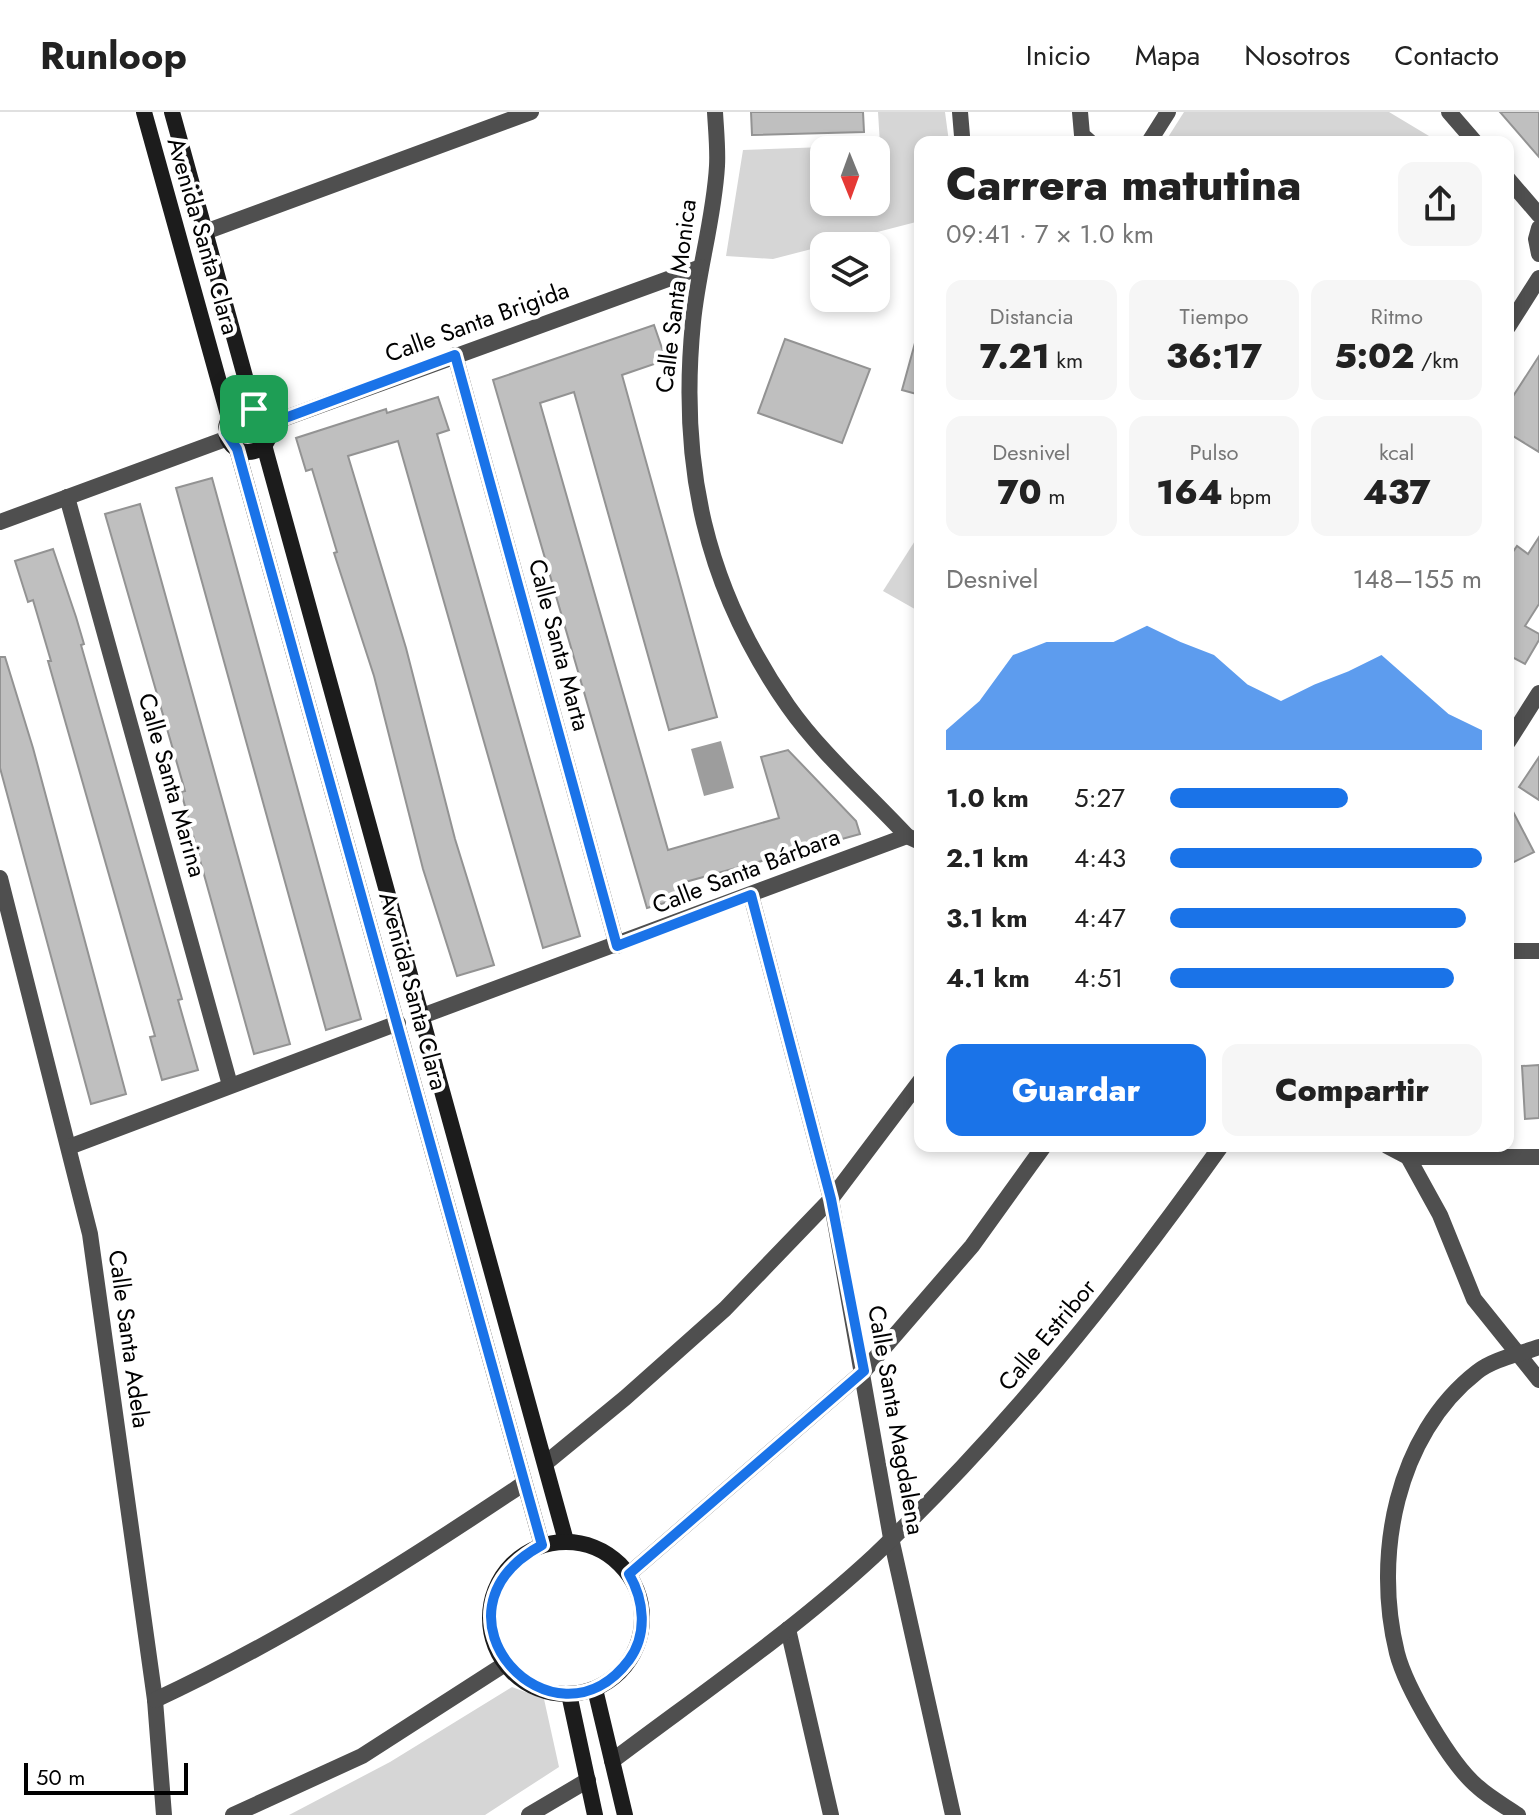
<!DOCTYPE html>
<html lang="es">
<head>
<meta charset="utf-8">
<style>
  :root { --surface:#fff; --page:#f6f6f6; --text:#222; --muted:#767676; --line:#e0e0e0; --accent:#1a73e8 }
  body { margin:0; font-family:Jost,sans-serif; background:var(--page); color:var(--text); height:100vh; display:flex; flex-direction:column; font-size:30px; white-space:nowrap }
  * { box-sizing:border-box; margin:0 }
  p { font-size:26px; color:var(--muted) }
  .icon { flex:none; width:44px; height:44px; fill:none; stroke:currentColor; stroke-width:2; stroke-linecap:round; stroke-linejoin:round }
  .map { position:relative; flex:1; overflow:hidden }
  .drawer { position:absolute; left:914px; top:24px; width:600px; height:1016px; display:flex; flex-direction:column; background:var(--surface); border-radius:16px; box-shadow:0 4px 12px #0003 }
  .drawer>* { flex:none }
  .needle { width:52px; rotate:179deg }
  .fabs { position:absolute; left:810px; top:24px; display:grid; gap:16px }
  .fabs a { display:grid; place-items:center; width:80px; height:80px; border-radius:16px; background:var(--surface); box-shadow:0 4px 12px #0003; font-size:40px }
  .scale { position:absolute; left:24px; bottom:20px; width:164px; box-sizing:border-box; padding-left:8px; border:4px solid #000; border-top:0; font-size:22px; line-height:28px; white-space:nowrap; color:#000; -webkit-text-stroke:6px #fff; paint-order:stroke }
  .pin { position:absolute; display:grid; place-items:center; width:68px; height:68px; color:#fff; margin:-34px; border-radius:16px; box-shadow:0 4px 12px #0006 }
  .round { display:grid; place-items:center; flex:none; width:84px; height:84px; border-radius:16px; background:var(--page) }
  .headline { display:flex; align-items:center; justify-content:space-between; height:136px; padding:0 32px }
  h1 { font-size:44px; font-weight:800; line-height:60px }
  .figures { display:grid; grid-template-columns:repeat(3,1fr); gap:12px; height:136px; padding:8px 32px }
  .figures div { display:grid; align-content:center; border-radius:16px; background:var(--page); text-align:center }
  .figures b { font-size:34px; font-weight:800 }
  .figures small { font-size:22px; font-weight:400 }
  .figures p { font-size:22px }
  .chart { height:224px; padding:16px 32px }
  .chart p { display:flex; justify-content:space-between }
  .chart svg { width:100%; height:144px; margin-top:8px; fill:var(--accent); opacity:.7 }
  .action { display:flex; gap:16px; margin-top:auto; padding:16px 32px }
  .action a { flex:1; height:92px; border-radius:16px; background:var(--accent); color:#fff; font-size:32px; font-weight:800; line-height:92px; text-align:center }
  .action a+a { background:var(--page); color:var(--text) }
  ul { padding:0 32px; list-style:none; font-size:26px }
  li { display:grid; grid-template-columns:128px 96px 1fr; align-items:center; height:60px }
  li i { height:20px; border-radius:10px; background:var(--accent) }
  header { display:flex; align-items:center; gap:48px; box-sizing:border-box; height:112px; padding:0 40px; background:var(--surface); border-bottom:2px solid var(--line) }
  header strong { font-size:38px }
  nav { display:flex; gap:44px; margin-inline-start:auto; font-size:28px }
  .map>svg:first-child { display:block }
  .green { fill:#d6d6d6; fill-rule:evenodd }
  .water { fill:#9d9d9d }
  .building { fill:#bfbfbf; stroke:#939393; stroke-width:2 }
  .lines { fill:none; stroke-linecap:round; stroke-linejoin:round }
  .street { stroke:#4f4f4f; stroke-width:16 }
  .secondary { stroke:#1c1c1c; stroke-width:16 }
  .route-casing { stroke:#fff; stroke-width:16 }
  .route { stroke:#1a73e8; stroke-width:10 }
  .labels { text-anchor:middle; stroke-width:8; stroke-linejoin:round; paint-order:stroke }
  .street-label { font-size:24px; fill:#000; stroke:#fff }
</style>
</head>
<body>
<header>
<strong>Runloop</strong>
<nav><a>Inicio</a><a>Mapa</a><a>Nosotros</a><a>Contacto</a></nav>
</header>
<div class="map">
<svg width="1539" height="1703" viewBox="0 0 1539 1703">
  <rect width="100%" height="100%" fill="#fff"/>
  <g class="green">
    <path d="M878 0H945L949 30H920V109L773 147 726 144 743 38 880 33ZM876 38V90H824V38Z"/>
    <polygon points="1184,0 1389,0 1439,30 1165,30"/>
    <polygon points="920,421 920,500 883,479"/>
    <polygon points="512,1575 544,1587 559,1655 485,1703 289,1703 390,1650"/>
  </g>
  <polygon class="water" points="721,629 734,676 704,684 691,637"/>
  <g class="building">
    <polygon points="751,0 863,0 864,20 752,23"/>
    <polygon points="1500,0 1539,0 1539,45"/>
    <polygon points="654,213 666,248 622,263 717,605 669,618 574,280 540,291 668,738 779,706 761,645 788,638 856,709 860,722 678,772 682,786 647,796 493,268"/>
    <polygon points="785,227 870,257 842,331 758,301"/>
    <polygon points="915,231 920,232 920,283 902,278"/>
    <polygon points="1539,244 1539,340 1508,321 1508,292"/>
    <polygon points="438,285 449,318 437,322 580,824 543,836 398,329 348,344 406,536 455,727 494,853 457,864 423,757 374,564 334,441 337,440 312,357 306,359 296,326 386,297 387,301"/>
    <polygon points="212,366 361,907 326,918 176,376"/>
    <polygon points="140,392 290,932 254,942 181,680 185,679 105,402"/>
    <polygon points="1539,425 1539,492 1525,514 1539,522 1539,528 1525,552 1508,543 1508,447 1517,434 1528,442"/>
    <polygon points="53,437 76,505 84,532 81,533 182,887 178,888 198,958 162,968 150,925 155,924 48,549 51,549 33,488 28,490 15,449"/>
    <polygon points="0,545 5,545 33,636 126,982 91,992 0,656"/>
    <polygon points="1539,645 1539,688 1519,675"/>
    <polygon points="1508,690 1534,740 1508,753"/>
    <polygon points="1539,953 1539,1006 1525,1007 1522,954"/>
  </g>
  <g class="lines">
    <g class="street">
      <path d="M715 0C716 18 718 37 717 54 714 107 698 158 693 210 679 353 705 475 788 594 821 641 868 682 907 724L920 730"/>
      <polyline points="960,0 962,24"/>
      <polyline points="1080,0 1082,23 1090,30"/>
      <polyline points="1449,0 1475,30"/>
      <polyline points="1149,30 1168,0"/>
      <polyline points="1508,67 1539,103"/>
      <polyline points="1539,116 1536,127 1539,142"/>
      <polyline points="205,120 531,0"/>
      <polyline points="1508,215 1539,166"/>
      <polyline points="455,243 617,834"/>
      <polyline points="269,312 701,155"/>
      <polyline points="67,385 230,973"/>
      <polyline points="0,410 228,326"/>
      <polyline points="1508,630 1539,581"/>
      <polyline points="0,766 90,1122 155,1588 164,1703"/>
      <polyline points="751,783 831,1087 891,1426 953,1703"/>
      <polyline points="1508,839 1539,839"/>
      <polyline points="422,904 907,724"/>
      <polyline points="1387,1034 1408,1045 1440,1103 1474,1187 1539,1268"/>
      <polyline points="69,1035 398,911"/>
      <polyline points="1408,1045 1539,1045"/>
      <polyline points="547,1350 625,1286 725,1197 831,1087 920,969"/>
      <polyline points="629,1462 864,1259 972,1134 1044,1034"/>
      <polyline points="788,1517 831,1703"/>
      <path d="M155 1588C284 1528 405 1451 523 1372"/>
      <path d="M612 1649C701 1582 793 1519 874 1444 1005 1320 1117 1180 1221 1034"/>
      <polyline points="233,1703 362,1644 505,1552"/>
      <polyline points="529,1703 588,1668"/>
      <path d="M1518 1703C1505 1694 1490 1686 1478 1675 1451 1653 1406 1576 1397 1541 1373 1444 1396 1323 1477 1260 1493 1247 1520 1242 1539 1235"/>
    </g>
    <g class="secondary">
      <polyline points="144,0 229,306"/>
      <polyline points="172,0 254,297"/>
      <circle cx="248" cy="318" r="22"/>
      <polyline points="264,333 566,1429"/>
      <polyline points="237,337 542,1433"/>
      <circle cx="566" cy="1506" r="76"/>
      <polyline points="595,1577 625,1703"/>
      <polyline points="569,1582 595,1703"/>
    </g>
  </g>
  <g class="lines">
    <g class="route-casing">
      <path id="route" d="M455 243 617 834 751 783 831 1087 864 1259 629 1462C644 1488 648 1522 629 1548 554 1648 416 1501 542 1433L237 337 226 320 229 306 240 298 261 300 269 312Z"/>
    </g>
    <use href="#route" class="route"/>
  </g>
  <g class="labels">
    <g class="street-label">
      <text transform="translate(203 124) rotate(74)" y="8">Avenida Santa Clara</text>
      <text transform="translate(676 184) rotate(-83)" y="8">Calle Santa Monica</text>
      <text transform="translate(477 210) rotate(-20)" y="8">Calle Santa Brigida</text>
      <text transform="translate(559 533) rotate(75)" y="8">Calle Santa Marta</text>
      <text transform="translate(172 673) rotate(74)" y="8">Calle Santa Marina</text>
      <text transform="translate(746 759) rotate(-21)" y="8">Calle Santa Bárbara</text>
      <text transform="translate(413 879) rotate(75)" y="8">Avenida Santa Clara</text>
      <text transform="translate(1047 1223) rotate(-50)" y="8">Calle Estribor</text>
      <text transform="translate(129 1227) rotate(82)" y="8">Calle Santa Adela</text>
      <text transform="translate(896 1308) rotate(80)" y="8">Calle Santa Magdalena</text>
    </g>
  </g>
</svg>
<div class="fabs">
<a><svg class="needle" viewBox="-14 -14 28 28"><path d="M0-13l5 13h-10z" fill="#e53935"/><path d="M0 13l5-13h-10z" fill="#767676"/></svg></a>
<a><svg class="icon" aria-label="layers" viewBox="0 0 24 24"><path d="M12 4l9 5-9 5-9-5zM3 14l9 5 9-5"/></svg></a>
</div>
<div class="scale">50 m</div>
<div class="pin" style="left:254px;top:297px;background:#1e9e55"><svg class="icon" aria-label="arrive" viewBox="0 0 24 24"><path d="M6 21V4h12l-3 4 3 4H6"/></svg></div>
<section class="drawer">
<div class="headline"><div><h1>Carrera matutina</h1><p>09:41 · 7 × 1.0 km</p></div><a class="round"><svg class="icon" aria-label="share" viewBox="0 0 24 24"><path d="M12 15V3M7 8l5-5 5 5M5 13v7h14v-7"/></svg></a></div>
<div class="figures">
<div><p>Distancia</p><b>7.21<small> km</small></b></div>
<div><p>Tiempo</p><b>36:17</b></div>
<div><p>Ritmo</p><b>5:02<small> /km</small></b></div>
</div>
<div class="figures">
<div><p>Desnivel</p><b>70<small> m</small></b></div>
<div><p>Pulso</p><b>164<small> bpm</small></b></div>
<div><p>kcal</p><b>437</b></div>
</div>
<div class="chart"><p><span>Desnivel</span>148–155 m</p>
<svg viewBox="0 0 160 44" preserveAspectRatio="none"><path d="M0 44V38L10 29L20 15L30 11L40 11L50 11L60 6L70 11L80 15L90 24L100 29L110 24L120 20L130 15L140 24L150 33L160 38V44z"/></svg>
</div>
<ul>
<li><b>1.0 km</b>5:27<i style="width:57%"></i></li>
<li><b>2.1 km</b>4:43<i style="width:100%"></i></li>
<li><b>3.1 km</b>4:47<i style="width:95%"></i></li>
<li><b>4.1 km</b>4:51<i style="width:91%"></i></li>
</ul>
<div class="action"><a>Guardar</a><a>Compartir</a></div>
</section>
</div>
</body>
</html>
